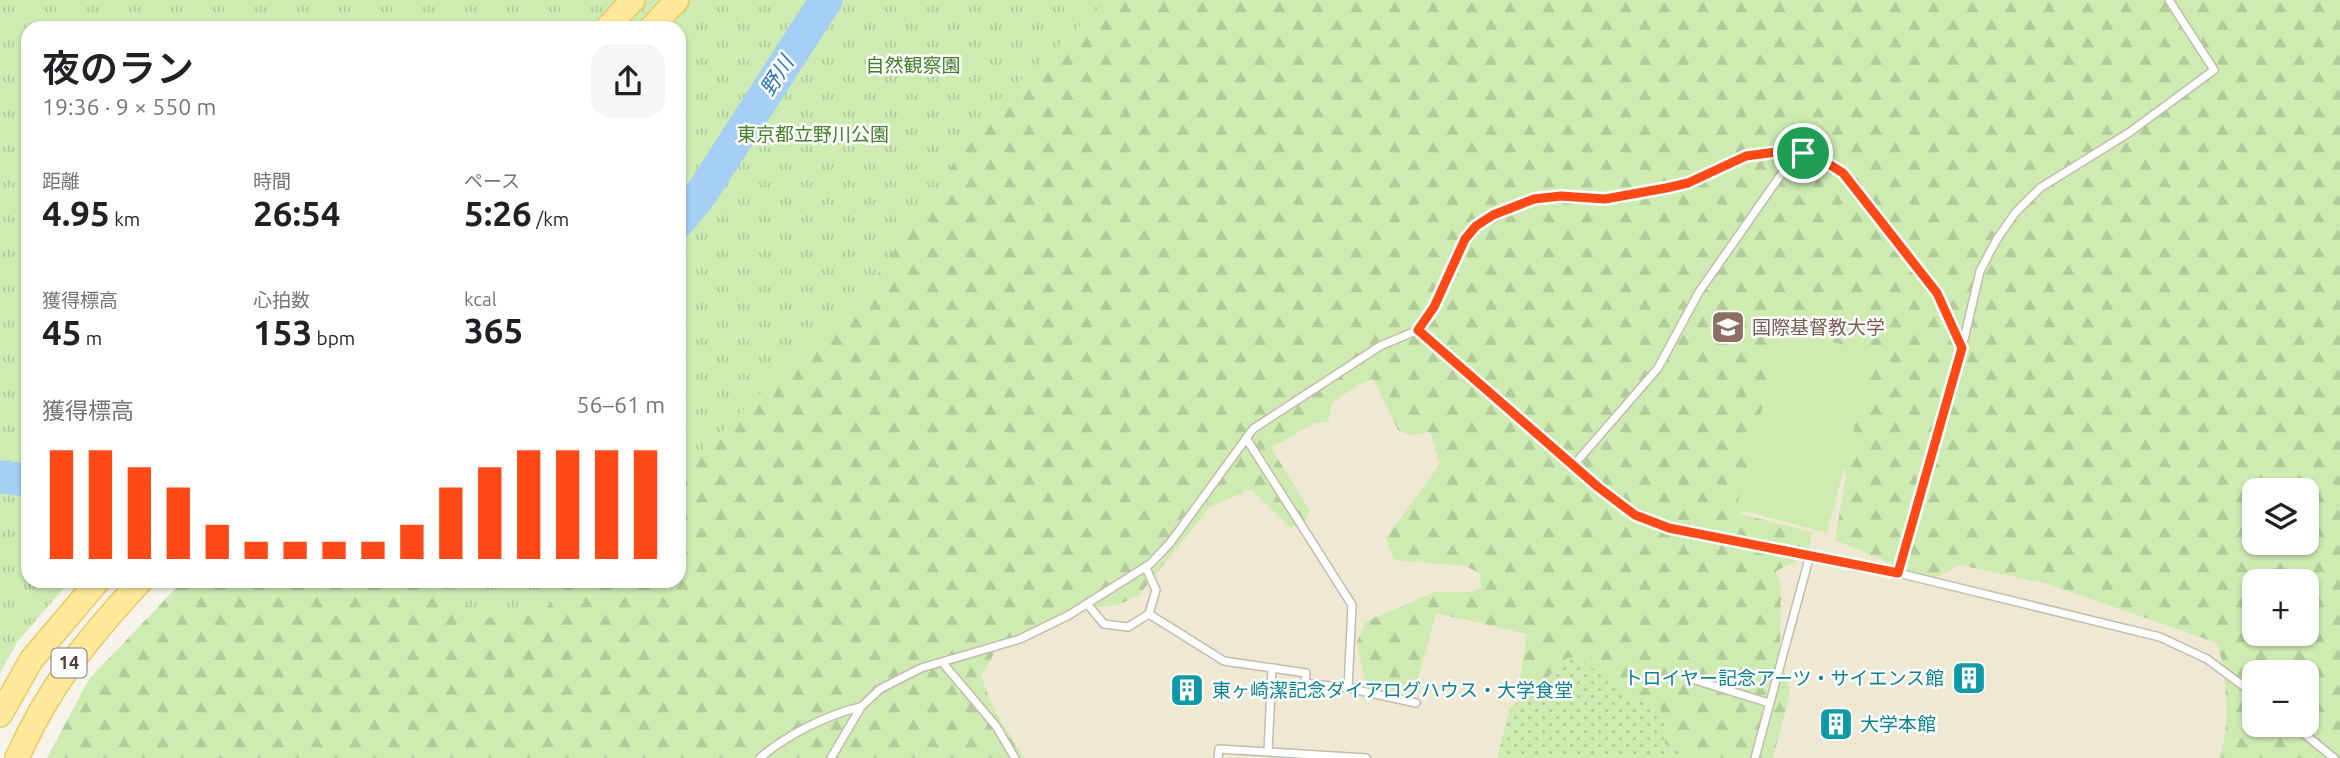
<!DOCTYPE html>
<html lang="ja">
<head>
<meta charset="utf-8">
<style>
  :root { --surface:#fff; --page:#f6f6f6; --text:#202124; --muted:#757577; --accent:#ff4a18 }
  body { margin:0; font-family:Ubuntu,"Noto Sans JP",sans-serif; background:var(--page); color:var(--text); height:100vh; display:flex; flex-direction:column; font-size:26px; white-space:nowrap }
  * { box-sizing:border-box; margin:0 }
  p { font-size:23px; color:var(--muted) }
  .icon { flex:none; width:38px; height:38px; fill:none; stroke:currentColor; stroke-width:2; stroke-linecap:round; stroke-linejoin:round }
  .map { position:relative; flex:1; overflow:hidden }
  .drawer { position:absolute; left:21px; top:21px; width:665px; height:567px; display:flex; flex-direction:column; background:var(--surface); border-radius:21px; box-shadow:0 2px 5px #0004 }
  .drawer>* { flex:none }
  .tools { position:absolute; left:2242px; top:478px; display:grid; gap:14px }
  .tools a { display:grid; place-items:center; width:77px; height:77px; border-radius:14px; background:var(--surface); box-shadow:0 2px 5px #0004; font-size:35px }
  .pin { position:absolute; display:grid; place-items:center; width:60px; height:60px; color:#fff; margin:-30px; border:4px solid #fff; border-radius:50%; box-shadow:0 2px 7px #0007 }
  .round { display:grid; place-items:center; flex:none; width:74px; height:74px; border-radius:21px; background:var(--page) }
  .summary { display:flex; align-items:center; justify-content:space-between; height:119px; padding:0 21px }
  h1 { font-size:38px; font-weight:600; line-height:52px }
  .stats { display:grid; grid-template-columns:repeat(3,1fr); gap:10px; height:119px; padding:7px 21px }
  .stats div { display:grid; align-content:center }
  .stats b { font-size:35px; font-weight:600 }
  .stats small { font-size:19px; font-weight:400 }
  .stats p { font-size:19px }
  .chart { height:196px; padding:14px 21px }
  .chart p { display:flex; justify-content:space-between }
  .chart svg { width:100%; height:126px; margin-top:7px; stroke:var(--accent); stroke-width:6 }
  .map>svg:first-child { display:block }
  .education { fill:#efe9d4; fill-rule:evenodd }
  .grass { fill:url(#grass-dots) }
  .forest { fill:url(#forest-firs); fill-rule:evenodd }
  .park { fill:url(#park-tufts) }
  .pitch { fill:#ceebb2 }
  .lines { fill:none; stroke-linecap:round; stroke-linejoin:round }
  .river { stroke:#a5cff4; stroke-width:33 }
  .lane-casing { stroke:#c2bcac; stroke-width:10 }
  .primary-casing { stroke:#eaca64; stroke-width:26 }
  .lane { stroke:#fff; stroke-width:7 }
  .primary { stroke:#ffe99a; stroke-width:23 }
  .route-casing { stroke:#fff; stroke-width:14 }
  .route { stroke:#ff4a18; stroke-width:9 }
  .labels { text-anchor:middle; stroke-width:5; stroke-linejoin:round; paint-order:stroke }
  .shield { fill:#fff; stroke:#807c74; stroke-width:2 }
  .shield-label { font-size:18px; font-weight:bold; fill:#4a4438 }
  .park-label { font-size:19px; fill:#438027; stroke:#fff }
  .education-label { font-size:19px; fill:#785e54; stroke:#fff; text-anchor:start }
  .culture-label { font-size:19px; fill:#0d838f; stroke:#fff; text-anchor:start }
  .water-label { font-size:21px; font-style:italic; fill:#2a75bd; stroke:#fff }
</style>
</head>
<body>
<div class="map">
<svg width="2340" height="758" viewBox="0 0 2340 758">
  <defs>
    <pattern id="grass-dots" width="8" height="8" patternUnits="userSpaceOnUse" patternTransform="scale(1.75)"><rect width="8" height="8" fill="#ceebb2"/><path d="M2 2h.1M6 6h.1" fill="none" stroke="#b2cb9a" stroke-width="1.8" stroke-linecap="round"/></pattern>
    <pattern id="forest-firs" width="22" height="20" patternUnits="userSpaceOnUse" patternTransform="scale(1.75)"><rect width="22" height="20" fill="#ceebb2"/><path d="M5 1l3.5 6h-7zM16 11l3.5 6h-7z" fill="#b2cb9a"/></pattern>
    <pattern id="park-tufts" width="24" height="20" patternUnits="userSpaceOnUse" patternTransform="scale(1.75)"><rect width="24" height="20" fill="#ceebb2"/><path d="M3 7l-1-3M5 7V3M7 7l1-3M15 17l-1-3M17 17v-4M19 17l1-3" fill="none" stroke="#b2cb9a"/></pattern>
  </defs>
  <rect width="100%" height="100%" fill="#f6f3ea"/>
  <path class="education" d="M2340 0V758H78L679 581ZM2254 490H2306V542H2254ZM2254 581H2306V634H2254ZM2254 672H2306V724H2254Z"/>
  <polygon class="grass" points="1579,657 1630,698 1658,705 1665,720 1665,744 1691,758 1497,758 1510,708 1538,687 1567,658"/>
  <path class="forest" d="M885 0H2340V758H2219C2231 729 2227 673 2217 643L2048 584 1960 565 1931 580 1835 540 1846 476 1843 460 1750 476 1741 514 1812 532 1807 556 1776 571 1781 588 1780 650 1790 694 1773 758H1691L1665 744V720L1658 705 1630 698 1579 657 1567 658 1538 687 1526 693 1520 677 1527 634 1436 613 1413 697 1365 682 1357 642 1365 622 1435 592H1469L1481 588 1480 573 1465 566 1394 560 1386 538 1440 464 1430 432 1410 435 1398 430 1373 379 1358 385 1332 403 1328 422 1315 423 1271 448 1309 509 1306 522 1291 528 1251 489 1210 507 1139 595 1118 605 1077 609 995 652 981 676 993 708 1024 758H47L89 679 183 581H679V430ZM2254 490H2306V542H2254ZM2254 581H2306V634H2254ZM2254 672H2306V724H2254Z"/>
  <g class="park">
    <polygon points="0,0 1108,0 995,103 863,296 679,471 679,28 28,28 28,581 70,581 18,641 0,673"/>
    <polygon points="426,581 572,581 539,615 489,618"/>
  </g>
  <polygon class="pitch" points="1783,329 1874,353 1827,533 1736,509"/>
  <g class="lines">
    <g class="river">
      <polyline points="679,221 701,194 826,0"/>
      <polyline points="0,477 28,480"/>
    </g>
    <g class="lane-casing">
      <g id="lane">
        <polyline points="1418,330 1598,487 1635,515 1669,528 1898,573 2160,637 2207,659 2254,694"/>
        <polyline points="1246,438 1352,605 1348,688 1416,703"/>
        <polyline points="1573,466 1658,368 1699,292 1780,176 1803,153"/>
        <polyline points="1898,573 1962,348 1980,271 1997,239 2015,213 2040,188 2130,132 2214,70 2169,0"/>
        <polyline points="1088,605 1104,624 1128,627 1149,614 1156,590 1146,568"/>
        <polyline points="1149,614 1224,661 1272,668 1268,751"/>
        <polyline points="942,662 996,726 1015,758"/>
        <polyline points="1272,668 1306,673 1305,683 1348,688"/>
        <polyline points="1695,680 1769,703"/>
        <polyline points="2292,724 2334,758"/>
        <path d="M760 758C786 735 827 715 860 707"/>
        <polyline points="831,758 861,707 880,689 921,668 1020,639 1069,615 1150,564 1170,543 1253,429 1380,346 1418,330 1435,307 1453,260 1477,226 1534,199 1561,196 1605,199 1666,188 1688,183 1746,156 1766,152 1792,150 1816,156 1843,173 1920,269 1937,293 1962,348"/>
        <polyline points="1218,758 1219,749 1366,758"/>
        <polyline points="1755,758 1810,555"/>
      </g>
    </g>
    <g class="primary-casing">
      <g id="primary">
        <polyline points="607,28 633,0"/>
        <polyline points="651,28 677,0"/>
        <polyline points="0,715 32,659 98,581"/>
        <path d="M17 758C49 686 88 638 141 581"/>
      </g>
    </g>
    <use href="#lane" class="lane"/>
    <use href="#primary" class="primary"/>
  </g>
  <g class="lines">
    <g class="route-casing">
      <polygon id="route" points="1792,150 1816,156 1843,173 1937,293 1962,348 1898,573 1669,528 1635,515 1598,487 1418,330 1434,307 1465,239 1476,226 1493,215 1534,199 1561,196 1605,199 1666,188 1688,183 1746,156"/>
    </g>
    <use href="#route" class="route"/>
  </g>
  <defs>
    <g id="university-square" transform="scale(1.75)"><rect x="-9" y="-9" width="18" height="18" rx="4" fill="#8d6e63" stroke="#fff"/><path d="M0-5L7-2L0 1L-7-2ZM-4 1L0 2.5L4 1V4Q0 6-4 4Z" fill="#fff"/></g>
    <g id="building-square" transform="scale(1.75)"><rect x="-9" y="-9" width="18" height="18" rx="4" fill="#0f9aa8" stroke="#fff"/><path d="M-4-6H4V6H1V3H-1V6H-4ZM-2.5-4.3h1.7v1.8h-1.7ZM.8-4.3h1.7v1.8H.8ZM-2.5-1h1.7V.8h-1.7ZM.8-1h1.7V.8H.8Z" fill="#fff"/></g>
  </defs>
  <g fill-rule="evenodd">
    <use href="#university-square" x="1728" y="327"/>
    <use href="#building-square" x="1969" y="678"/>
    <use href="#building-square" x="1187" y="690"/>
    <use href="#building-square" x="1836" y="724"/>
  </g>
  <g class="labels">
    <rect class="shield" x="51.5" y="648.5" width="35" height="29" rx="5"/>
    <g class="shield-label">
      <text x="69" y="669">14</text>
    </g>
    <g class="park-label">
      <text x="913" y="72">自然観察園</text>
      <text x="813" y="141">東京都立野川公園</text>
    </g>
    <g class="education-label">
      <text x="1752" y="334">国際基督教大学</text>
    </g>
    <g class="culture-label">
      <text x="1944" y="685" text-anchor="end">トロイヤー記念アーツ・サイエンス館</text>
      <text x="1212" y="697">東ヶ崎潔記念ダイアログハウス・大学食堂</text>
      <text x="1860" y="731">大学本館</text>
    </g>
    <g class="water-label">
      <text transform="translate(777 76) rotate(-57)" y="7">野川</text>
    </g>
  </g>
</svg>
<div class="tools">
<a><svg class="icon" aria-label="layers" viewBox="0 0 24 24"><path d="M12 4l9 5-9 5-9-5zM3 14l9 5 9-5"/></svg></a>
<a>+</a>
<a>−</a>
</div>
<div class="pin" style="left:1803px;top:153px;background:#1e9e55"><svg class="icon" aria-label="arrive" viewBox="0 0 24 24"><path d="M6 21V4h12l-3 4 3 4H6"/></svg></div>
<section class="drawer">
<div class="summary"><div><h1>夜のラン</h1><p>19:36 · 9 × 550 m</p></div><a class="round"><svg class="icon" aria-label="share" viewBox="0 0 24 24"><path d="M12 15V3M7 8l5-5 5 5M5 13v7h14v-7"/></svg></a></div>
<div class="stats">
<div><p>距離</p><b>4.95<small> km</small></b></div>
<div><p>時間</p><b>26:54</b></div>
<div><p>ペース</p><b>5:26<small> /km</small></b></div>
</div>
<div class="stats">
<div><p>獲得標高</p><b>45<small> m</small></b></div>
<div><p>心拍数</p><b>153<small> bpm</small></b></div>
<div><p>kcal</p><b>365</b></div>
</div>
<div class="chart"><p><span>獲得標高</span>56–61 m</p>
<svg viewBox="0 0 160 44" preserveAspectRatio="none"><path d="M5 44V6M15 44V6M25 44V12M35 44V19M45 44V32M55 44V38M65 44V38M75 44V38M85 44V38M95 44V32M105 44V19M115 44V12M125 44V6M135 44V6M145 44V6M155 44V6"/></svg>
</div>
</section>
</div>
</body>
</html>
